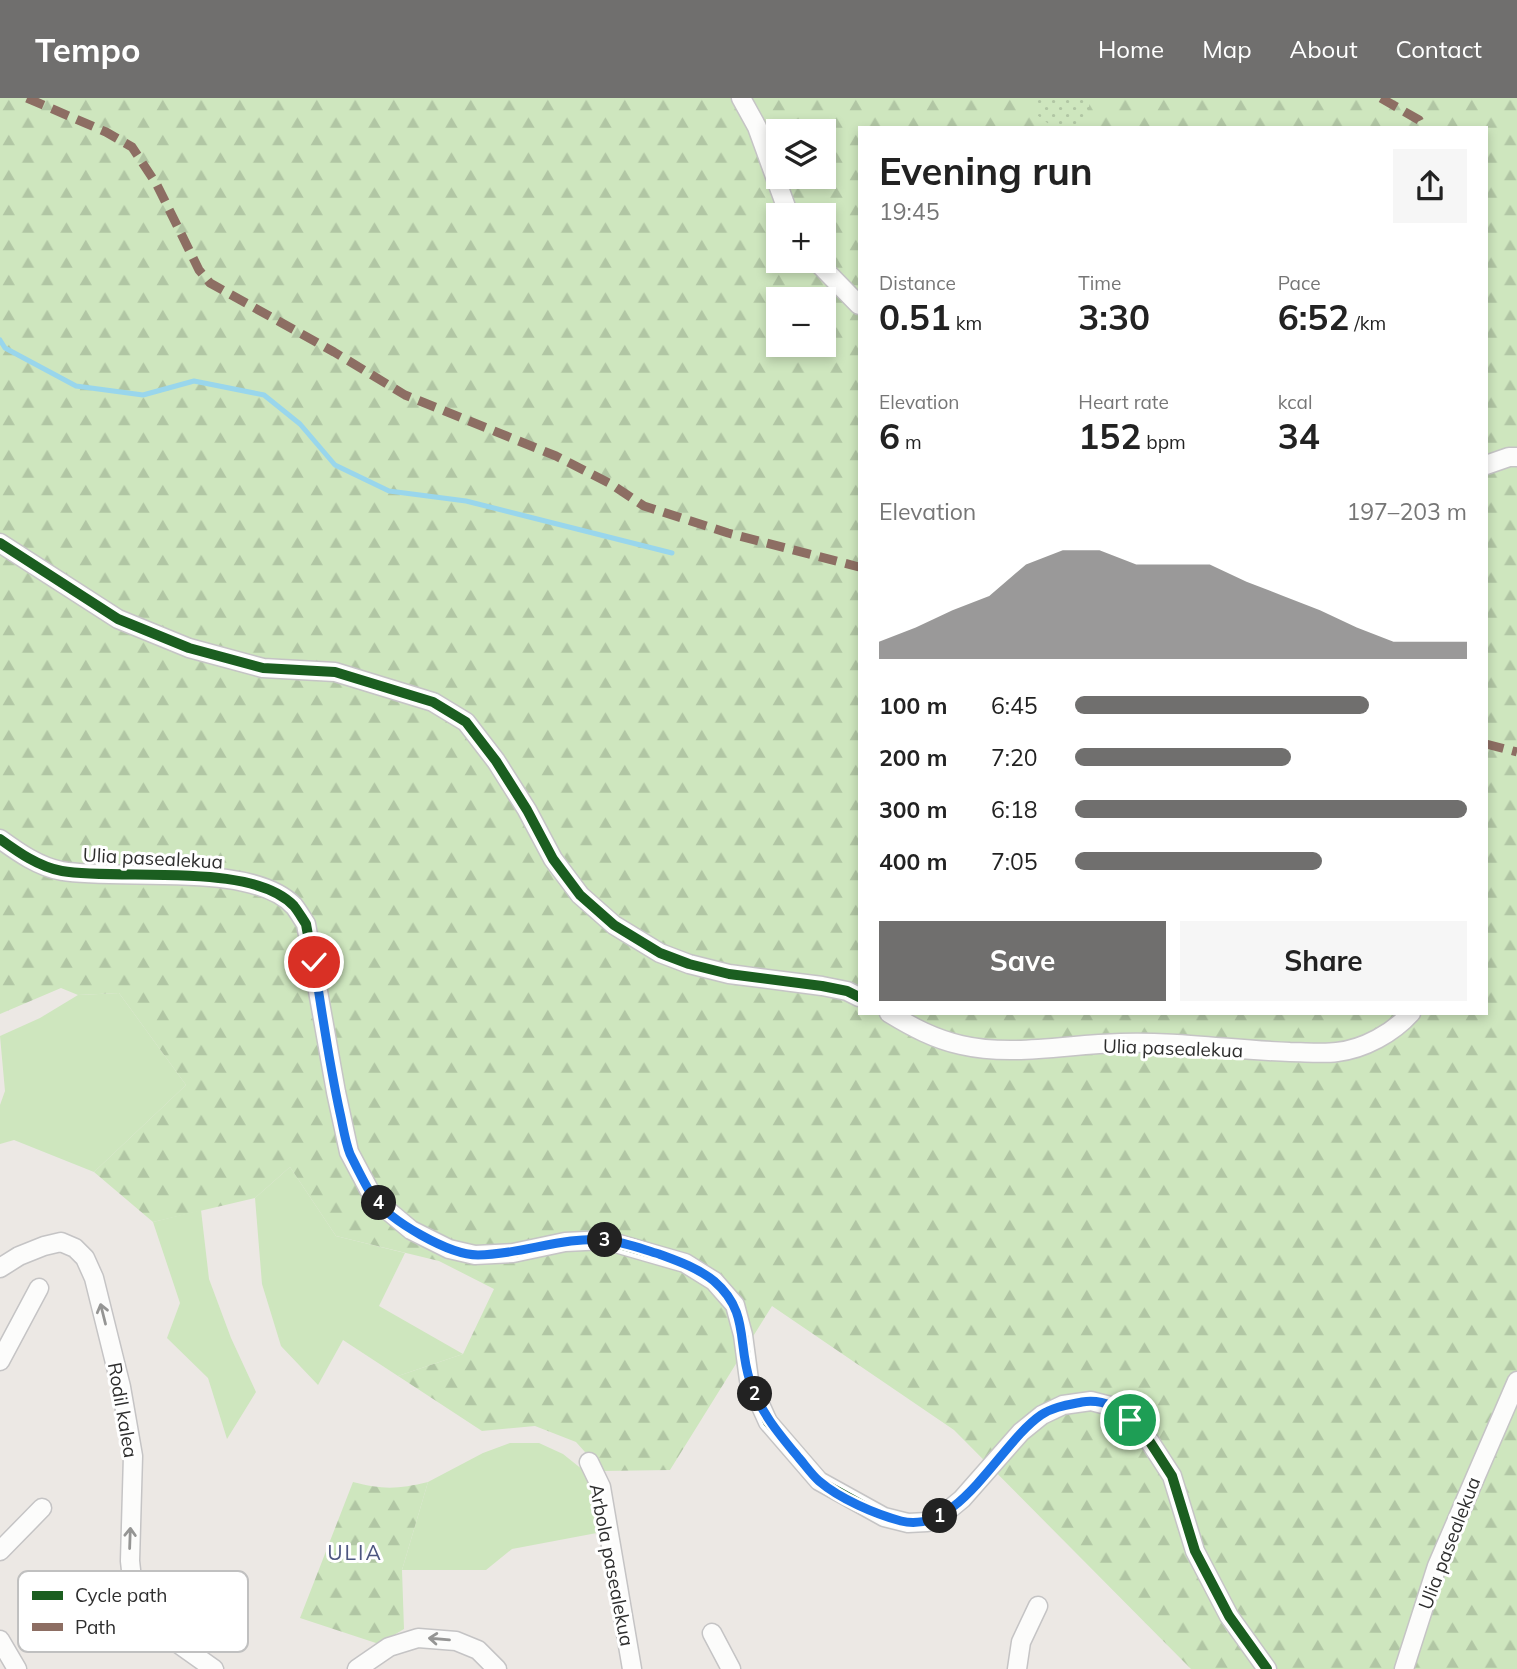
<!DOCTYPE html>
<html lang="en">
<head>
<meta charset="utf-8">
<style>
  :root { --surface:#fff; --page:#f6f6f6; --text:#222; --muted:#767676; --accent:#706f6e }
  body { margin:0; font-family:Mulish,sans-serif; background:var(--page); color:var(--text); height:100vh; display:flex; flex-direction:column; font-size:26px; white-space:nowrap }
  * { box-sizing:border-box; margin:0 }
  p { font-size:23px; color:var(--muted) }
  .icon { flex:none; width:38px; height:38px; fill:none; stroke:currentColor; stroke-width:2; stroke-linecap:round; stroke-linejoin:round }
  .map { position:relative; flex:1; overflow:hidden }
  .side { position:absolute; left:858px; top:28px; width:630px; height:889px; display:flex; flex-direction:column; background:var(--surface); border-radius:0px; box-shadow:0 4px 10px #0003 }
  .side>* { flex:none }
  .controls { position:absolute; left:766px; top:21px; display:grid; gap:14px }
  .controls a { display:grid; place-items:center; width:70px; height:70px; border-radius:0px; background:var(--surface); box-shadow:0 4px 10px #0003; font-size:35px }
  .pin { position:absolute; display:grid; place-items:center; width:60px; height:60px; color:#fff; margin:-30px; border:4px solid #fff; border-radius:50%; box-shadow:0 2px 7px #0007 }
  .km { position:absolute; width:35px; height:35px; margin:-18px; border-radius:50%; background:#222; color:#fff; font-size:19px; line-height:35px; text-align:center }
  .round { display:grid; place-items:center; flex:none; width:74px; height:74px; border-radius:0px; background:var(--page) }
  .overview { display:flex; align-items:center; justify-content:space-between; height:119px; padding:0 21px }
  h1 { font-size:38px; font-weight:700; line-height:52px }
  .metrics { display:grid; grid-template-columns:repeat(3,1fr); gap:10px; height:119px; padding:7px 21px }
  .metrics div { display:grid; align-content:center }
  .metrics b { font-size:35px; font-weight:700 }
  .metrics small { font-size:19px; font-weight:400 }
  .metrics p { font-size:19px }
  .chart { height:196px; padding:14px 21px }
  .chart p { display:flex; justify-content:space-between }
  .chart svg { width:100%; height:126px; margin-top:7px; fill:var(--accent); opacity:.7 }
  .primary-button { display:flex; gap:14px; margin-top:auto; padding:14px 21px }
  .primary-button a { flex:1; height:80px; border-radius:0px; background:var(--accent); color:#fff; font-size:28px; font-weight:700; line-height:80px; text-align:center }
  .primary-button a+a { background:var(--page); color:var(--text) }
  ul { padding:0 21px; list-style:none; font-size:23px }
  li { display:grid; grid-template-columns:112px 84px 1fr; align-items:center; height:52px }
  li i { height:18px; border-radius:9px; background:var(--accent) }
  header { display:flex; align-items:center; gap:42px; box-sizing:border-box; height:98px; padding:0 35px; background:var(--accent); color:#fff }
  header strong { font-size:33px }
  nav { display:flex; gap:38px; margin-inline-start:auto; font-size:24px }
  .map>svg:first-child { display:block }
  .grass { fill:#cee6be }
  .forest { fill:url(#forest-firs); fill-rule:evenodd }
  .park { fill:url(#park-dots) }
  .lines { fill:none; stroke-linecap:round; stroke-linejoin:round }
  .stream { stroke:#99d6ec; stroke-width:5 }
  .street-casing { stroke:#c5c4c5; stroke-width:21 }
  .street { stroke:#fcfcfb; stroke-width:18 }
  .quiet { stroke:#8d6e63; stroke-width:9; stroke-dasharray:18 9; stroke-linecap:butt }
  .cycleway-casing { stroke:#fff; stroke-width:15 }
  .cycleway { stroke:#1b5e20; stroke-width:10 }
  .oneway { stroke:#959594 }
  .route-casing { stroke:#fff; stroke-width:14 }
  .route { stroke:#1a73e8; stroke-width:9 }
  .labels { text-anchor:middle; stroke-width:6; stroke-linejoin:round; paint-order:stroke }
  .street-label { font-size:19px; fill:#2e2e2e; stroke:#fff }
  .neighbourhood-label { font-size:21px; letter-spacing:2px; fill:#4d5680; stroke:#fff }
  .key { fill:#fff; stroke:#c0c0c0; stroke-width:2 }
  .key-label { font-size:19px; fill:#2e2e2e }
</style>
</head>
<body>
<header>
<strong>Tempo</strong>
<nav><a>Home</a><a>Map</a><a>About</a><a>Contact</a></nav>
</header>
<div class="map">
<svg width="1517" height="1571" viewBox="0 0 1517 1571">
  <defs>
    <pattern id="forest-firs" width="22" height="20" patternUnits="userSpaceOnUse" patternTransform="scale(1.75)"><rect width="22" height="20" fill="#cee6be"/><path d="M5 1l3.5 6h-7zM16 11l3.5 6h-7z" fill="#b1c6a4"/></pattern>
    <pattern id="park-dots" width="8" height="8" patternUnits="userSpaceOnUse" patternTransform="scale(1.75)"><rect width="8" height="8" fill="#cee6be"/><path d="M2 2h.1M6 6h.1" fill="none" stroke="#b1c6a4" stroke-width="1.8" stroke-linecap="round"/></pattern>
  </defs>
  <rect width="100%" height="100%" fill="#ece8e4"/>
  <g class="grass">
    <polygon points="119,895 186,987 94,1074 14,1042 0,1046 0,1007 5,993 0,938 40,920 78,897"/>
    <polygon points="290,1069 336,1138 405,1155 379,1208 463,1256 398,1278 343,1242 318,1287 281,1248 262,1186 255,1100"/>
    <polygon points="201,1112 209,1181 231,1240 256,1294 227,1341 208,1280 167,1240 180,1205 153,1124"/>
    <polygon points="510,1345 539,1345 563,1356 588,1376 602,1434 512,1451 486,1472 402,1472 428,1384 483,1355"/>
  </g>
  <g class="forest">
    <path d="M0 0H1517V1571H1191L954 1332 772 1208 670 1372 602 1373 576 1344 535 1328 482 1333 398 1278 463 1256 494 1191 439 1163 336 1138 290 1069 255 1100 153 1124 94 1074 186 987 119 895 78 897 61 890 0 916ZM859 30H1486V915H859ZM779 33H824V79H779ZM779 117H824V163H779ZM779 201H824V247H779Z"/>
    <path d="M353 1384C383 1392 399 1391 428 1384L402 1472 404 1531 379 1546 300 1520Z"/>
  </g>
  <polygon class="park" points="1036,0 1087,0 1090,5 1083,28 1054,30 1037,17"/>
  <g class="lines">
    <polyline class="stream" points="0,242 5,250 76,288 143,297 194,283 264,297 300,326 335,367 389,393 466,403 672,455"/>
    <g class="street-casing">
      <g id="street">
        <polyline points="741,0 757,29 789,117"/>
        <polyline points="816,163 859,207"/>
        <polyline points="1486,367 1509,359 1517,359"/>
        <polyline points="0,445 118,521 189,550 263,570 335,574 433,604 466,624 496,663 527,712 553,761 580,797 614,827 660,855 689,866 729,876 822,888 847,893 859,899"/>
        <path d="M0 741C18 754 39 769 62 773 122 783 252 763 294 808 298 813 302 820 306 826L336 994 349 1054 374 1101 411 1132 449 1151 475 1157 513 1155 565 1144 605 1142 685 1165 714 1183 735 1207 743 1237 749 1282 768 1324 819 1383 884 1419 908 1425 927 1424 945 1415 962 1401 1021 1334 1042 1317 1063 1307 1091 1303 1118 1310 1150 1344 1172 1378 1195 1453 1229 1518 1267 1571"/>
        <path d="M889 915C912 929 934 941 961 947 1013 959 1068 946 1120 945 1177 943 1233 952 1290 954 1305 954 1322 956 1337 954 1364 951 1393 935 1411 915"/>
        <polyline points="0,1170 19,1158 44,1148 61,1144 75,1150 85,1160 94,1180 121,1289 133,1358 130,1463 132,1481 146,1515 166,1537 214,1571"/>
        <polyline points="0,1263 39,1190"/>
        <polyline points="589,1364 601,1389 632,1571"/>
        <polyline points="0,1453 42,1410"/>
        <polyline points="712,1535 731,1571"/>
        <polyline points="0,1542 17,1571"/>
        <polyline points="357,1571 389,1549 418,1540 456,1543 478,1552 497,1571"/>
        <polyline points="1017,1571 1021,1544 1038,1508"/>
        <polyline points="1404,1571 1437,1468 1517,1283"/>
      </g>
    </g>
    <use href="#street" class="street"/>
    <g class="quiet">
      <polyline points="27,0 106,34 132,49 157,87 199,172 210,185 334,254 405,297 556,358 611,386 644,408 728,435 859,469"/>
      <polyline points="1381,0 1419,22 1423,30"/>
      <polyline points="1486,646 1517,654"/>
    </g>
    <g class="cycleway-casing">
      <g id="cycleway">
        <polyline points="0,445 118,521 189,550 263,570 335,574 433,604 466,624 496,663 527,712 553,761 580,797 614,827 660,855 689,866 729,876 822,888 847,893 859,899"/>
        <path d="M0 741C18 754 39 769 62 773 122 783 252 763 294 808 298 813 302 820 306 826L336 994 349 1054 374 1101 411 1132 449 1151 475 1157 513 1155 565 1144 605 1142 685 1165 714 1183 735 1207 743 1237 749 1282 768 1324 819 1383 884 1419 908 1425 927 1424 945 1415 962 1401 1021 1334 1042 1317 1063 1307 1091 1303 1118 1310 1150 1344 1172 1378 1195 1453 1229 1518 1267 1571"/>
      </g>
    </g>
    <use href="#cycleway" class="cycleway"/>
  </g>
  <defs><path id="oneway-shaft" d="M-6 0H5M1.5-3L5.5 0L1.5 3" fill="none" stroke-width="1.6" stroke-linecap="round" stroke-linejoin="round" transform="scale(1.75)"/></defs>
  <g class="oneway">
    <use href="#oneway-shaft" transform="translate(103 1216) rotate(-104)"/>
    <use href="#oneway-shaft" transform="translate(130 1440) rotate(-88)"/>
    <use href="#oneway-shaft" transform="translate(439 1541) rotate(-175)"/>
  </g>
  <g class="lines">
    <g class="route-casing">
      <path id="route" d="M314 864C322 914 329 965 340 1015 343 1028 345 1043 350 1056 357 1070 365 1087 373 1099 390 1123 449 1157 478 1157 521 1157 563 1138 606 1142 624 1144 642 1151 659 1156 678 1163 698 1170 714 1183 750 1214 737 1245 750 1283 760 1314 779 1336 799 1360 805 1367 812 1377 819 1383 840 1401 875 1416 901 1423 958 1438 1000 1345 1041 1317 1053 1309 1067 1307 1082 1304 1102 1301 1117 1308 1130 1322"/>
    </g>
    <use href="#route" class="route"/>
  </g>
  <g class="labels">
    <g class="street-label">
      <text transform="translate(153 760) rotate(3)" y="7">Ulia pasealekua</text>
      <text transform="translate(1173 950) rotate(2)" y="7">Ulia pasealekua</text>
      <text transform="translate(123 1312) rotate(80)" y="7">Rodil kalea</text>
      <text transform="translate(1449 1445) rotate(-69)" y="7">Ulia pasealekua</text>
      <text transform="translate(612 1467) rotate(79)" y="7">Arbola pasealekua</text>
    </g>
    <g class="neighbourhood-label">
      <text x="355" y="1462">ULIA</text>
    </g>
  </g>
  <rect x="18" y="1473" width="230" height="81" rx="10" class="key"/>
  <rect x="32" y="1493" width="31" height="9" fill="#1b5e20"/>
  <rect x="32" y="1525" width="31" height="8" fill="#8d6e63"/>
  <g class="key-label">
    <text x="75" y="1504">Cycle path</text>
    <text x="75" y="1536">Path</text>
  </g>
</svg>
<div class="controls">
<a><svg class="icon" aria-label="layers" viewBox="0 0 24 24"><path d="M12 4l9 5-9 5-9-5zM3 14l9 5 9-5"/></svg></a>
<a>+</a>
<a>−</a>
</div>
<div class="pin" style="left:1130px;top:1322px;background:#1e9e55"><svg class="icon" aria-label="arrive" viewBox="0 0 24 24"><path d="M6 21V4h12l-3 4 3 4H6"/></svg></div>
<div class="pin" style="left:314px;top:864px;background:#d93025"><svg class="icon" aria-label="check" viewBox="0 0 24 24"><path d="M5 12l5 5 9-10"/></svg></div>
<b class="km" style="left:940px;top:1418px">1</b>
<b class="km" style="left:755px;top:1296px">2</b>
<b class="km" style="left:605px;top:1142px">3</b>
<b class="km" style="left:379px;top:1105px">4</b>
<section class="side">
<div class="overview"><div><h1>Evening run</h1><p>19:45</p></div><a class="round"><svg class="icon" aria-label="share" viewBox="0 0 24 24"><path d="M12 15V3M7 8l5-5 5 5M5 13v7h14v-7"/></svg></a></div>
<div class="metrics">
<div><p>Distance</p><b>0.51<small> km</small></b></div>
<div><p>Time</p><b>3:30</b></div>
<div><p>Pace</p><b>6:52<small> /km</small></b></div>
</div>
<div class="metrics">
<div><p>Elevation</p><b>6<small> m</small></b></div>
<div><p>Heart rate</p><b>152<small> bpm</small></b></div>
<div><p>kcal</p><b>34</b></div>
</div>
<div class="chart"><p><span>Elevation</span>197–203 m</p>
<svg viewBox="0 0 160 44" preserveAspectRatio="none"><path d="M0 44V38L10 33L20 27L30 22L40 11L50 6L60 6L70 11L80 11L90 11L100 17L110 22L120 27L130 33L140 38L150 38L160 38V44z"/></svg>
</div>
<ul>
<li><b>100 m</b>6:45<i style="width:75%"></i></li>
<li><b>200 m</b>7:20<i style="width:55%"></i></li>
<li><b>300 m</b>6:18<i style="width:100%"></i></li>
<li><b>400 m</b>7:05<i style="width:63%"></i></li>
</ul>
<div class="primary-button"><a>Save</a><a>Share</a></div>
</section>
</div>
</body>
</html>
